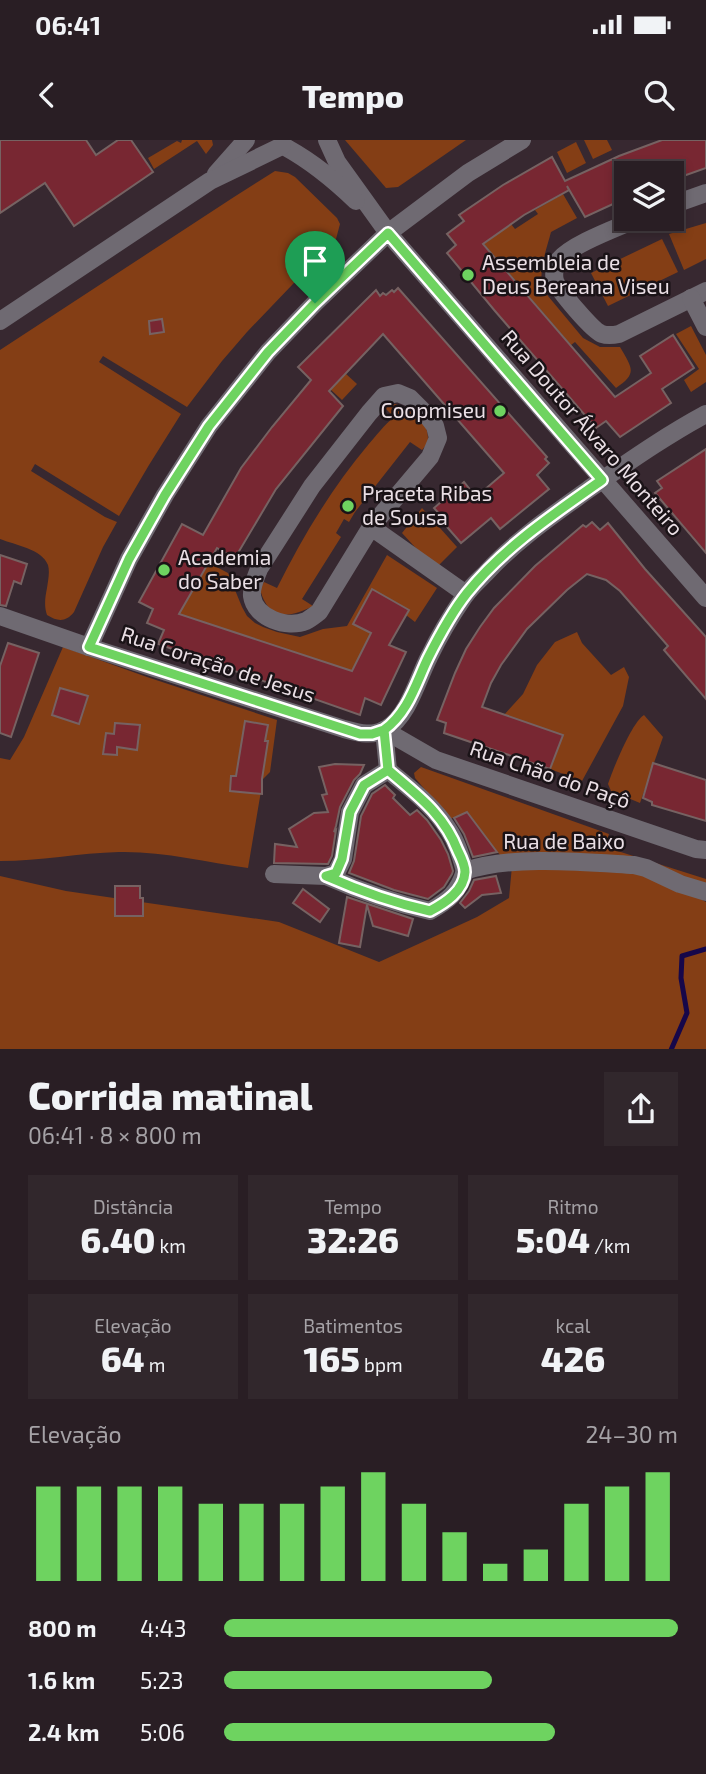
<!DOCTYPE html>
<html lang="pt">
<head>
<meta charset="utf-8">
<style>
  :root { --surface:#291e24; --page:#31272c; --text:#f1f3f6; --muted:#a5a2a6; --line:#453c41; --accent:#6ed360 }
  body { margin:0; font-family:"Exo 2",sans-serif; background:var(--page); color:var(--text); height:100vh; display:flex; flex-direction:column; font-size:26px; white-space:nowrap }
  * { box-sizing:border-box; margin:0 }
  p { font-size:23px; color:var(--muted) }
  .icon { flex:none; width:38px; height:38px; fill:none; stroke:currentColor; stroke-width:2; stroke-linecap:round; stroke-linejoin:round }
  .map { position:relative; height:909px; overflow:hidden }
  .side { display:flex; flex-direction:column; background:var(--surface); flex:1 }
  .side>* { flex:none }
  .tools { position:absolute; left:614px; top:21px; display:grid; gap:14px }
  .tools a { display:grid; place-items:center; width:70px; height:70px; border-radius:0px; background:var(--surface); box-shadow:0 4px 10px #0003,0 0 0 2px var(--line); font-size:35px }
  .pin { position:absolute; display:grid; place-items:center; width:60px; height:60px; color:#fff; margin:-72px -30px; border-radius:50% 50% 50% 0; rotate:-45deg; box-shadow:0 0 7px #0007 }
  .pin .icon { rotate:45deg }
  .round { display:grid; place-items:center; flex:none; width:74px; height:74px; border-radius:0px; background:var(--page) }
  .head { display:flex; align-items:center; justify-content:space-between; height:119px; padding:0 28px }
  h1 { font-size:38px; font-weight:800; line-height:52px }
  .stats { display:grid; grid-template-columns:repeat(3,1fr); gap:10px; height:119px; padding:7px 28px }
  .stats div { display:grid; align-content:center; border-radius:0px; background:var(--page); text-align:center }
  .stats b { font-size:35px; font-weight:800 }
  .stats small { font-size:19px; font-weight:400 }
  .stats p { font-size:19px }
  .chart { height:196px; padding:14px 28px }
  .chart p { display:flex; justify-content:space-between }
  .chart svg { width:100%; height:126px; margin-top:7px; stroke:var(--accent); stroke-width:6 }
  ul { padding:0 28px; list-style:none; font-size:23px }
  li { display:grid; grid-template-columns:112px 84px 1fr; align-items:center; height:52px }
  li i { height:18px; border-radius:9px; background:var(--accent) }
  .status { display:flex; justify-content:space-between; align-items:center; height:49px; padding:0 35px; background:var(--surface); direction:ltr }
  .status svg { height:19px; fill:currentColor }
  header { display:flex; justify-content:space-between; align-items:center; height:91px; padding:0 28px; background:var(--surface); font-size:32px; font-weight:800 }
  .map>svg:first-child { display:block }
  .green { fill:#843e15 }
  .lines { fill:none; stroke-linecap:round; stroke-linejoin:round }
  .stream { stroke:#16074a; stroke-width:5 }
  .building { fill:#782732; stroke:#766262; stroke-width:2 }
  .minor { stroke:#6f6a72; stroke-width:18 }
  .route-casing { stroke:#fff; stroke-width:14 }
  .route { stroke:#6ed360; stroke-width:9 }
  .poi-dot { fill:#6ed360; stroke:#1a1317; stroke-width:2.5 }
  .labels { text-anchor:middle; stroke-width:5; stroke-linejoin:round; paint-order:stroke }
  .poi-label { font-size:21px; fill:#eadfe5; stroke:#1a1317; text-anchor:start }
  .street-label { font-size:21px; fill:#eadfe5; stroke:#1a1317 }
</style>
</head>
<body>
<div class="status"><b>06:41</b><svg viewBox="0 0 49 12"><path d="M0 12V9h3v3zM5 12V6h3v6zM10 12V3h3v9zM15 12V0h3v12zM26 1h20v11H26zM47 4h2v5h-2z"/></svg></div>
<header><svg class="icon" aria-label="back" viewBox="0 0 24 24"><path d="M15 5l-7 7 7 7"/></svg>Tempo<svg class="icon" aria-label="search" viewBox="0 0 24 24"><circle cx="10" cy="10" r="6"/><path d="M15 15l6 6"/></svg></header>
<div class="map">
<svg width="706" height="910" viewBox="0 0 706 910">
  <rect width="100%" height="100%" fill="#372830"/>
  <g class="green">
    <polygon points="182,0 212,0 213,5 206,14 197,1 154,29 148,18 177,1 181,3"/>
    <polygon points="345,0 466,0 398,47 386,48"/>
    <polygon points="584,0 607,0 612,10 593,19"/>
    <polygon points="576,2 586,23 567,33 557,12"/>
    <path d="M275 31 288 33 295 37 337 78 340 84 336 99 247 192 222 221 187 267 103 216 99 222 181 274 149 325 119 376 35 324 31 331 105 377 117 382 103 407 74 472C66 482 58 482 47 475 44 466 45 458 47 448 48 441 50 432 48 425 42 409 15 405 0 399V210L234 57Z"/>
    <path d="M563 54 577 78 551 92C546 111 538 131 543 150L583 198 600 207H620C632 228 638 233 616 248L575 202 571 205 484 104 511 84 515 89 538 74 535 70Z"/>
    <polygon points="706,83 706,119 684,130 669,94"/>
    <polygon points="662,99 678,132 608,166 591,133"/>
    <polygon points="691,186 706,215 706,242 691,252 684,240 699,229 676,194"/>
    <polygon points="345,233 357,244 342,260 330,249"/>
    <path d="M395 264C407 268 424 278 427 291 428 295 428 299 428 303L422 310 410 302 355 372 349 382 344 379 336 393 341 397 302 459 313 466C288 479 268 480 260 449L264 442 277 448C302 398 331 349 368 305 376 296 384 285 394 277L385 268Z"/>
    <polygon points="422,368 457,407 435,429 402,393"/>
    <polygon points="387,415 437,448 415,482 406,475 408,470 372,449 353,484 371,493 352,531 179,474 209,423 228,433 242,467 247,476 255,483 263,487 277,492 300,497 323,489 347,486"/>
    <polygon points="577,492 582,503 611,535 624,527 629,537 623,566 582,641 550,629 562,595 504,575 523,554 537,525 555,502"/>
    <path d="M63 507 147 537 277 580 270 632 263 639 248 728C206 722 162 711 119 712 79 713 40 721 0 721V618L10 620 24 597Z"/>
    <path d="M644 575 663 597 640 663 611 651 608 644C613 629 632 582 644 575Z"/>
    <polygon points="421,627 609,694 605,707 706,739 706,747 690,741 500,715 467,673 450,679 415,638 414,633"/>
    <polygon points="512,726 622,728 662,738 706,762 706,909 0,909 0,736 66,751 279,782 379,822 477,777 509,758"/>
  </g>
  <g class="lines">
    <polyline class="stream" points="671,910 687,873 681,838 682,816 706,809"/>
  </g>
  <g class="building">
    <polygon points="0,0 86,0 96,15 118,0 131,0 153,32 74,86 45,43 0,73"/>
    <polygon points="662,0 706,0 706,28 672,40 672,33 626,33 626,58 585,77 567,46 569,50 524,75 483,104 615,257 651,233 640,216 673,195 694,228 662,249 671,263 620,297 606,281 596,288 495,171 447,113 456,105 447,94 464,81 459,75 503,45 552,17 565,41 619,16"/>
    <polygon points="398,148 547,317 545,319 549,323 537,335 549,349 500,389 491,378 461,403 441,380 443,378 434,368 464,342 476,357 504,333 383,194 329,251 343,266 276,349 235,418 217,408 179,474 352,531 371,493 353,484 372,449 409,470 389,505 406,512 381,565 365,558 360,575 158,504 164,490 147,483 153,469 139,462 182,384 203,395 241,328 272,287 311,240 298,227 376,150 380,156 383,153 386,155 392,150 394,152"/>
    <polygon points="162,179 164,192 150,194 149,181"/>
    <polygon points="706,309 706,413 655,353 662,348 657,341"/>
    <polygon points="592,382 600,390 608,383 645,429 706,497 706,559 664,510 668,506 620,451 606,440 587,434 567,450 527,489 501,525 491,543 482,567 563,595 550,629 444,593 446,583 437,580 455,533 466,509 480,487 494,468 535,426 583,385 586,387"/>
    <polygon points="0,415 27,424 21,444 14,441 6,466 0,465"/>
    <polygon points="8,503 39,513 11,597 0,593 0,526"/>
    <polygon points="60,548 88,556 79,584 52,575"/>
    <polygon points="245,581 268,585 265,601 268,601 262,639 262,654 230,651 231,636 236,636"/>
    <polygon points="115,583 140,585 137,610 117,607 117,615 103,614 106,593 114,594"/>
    <polygon points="653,623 706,640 706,681 652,665 652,662 643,658"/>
    <polygon points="335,624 364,625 360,634 354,640 340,667 336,686 334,692 336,690 332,716 328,724 274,723 275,704 297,707 289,689 314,673 328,672 322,655 327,654 319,627"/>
    <polygon points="385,645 395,655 393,658 410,675 417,670 427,680 441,700 448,714 453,731 452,734 444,747 428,759 394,750 349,733 354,721 361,676 372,654"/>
    <polygon points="467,672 497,712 473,717 464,694 454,678"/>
    <polygon points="496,736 501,753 482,755 465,768 460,763 469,751 474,740"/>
    <polygon points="115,746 140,746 140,758 143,758 143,776 115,776"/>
    <polygon points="303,749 329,769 320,782 293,763"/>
    <polygon points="347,757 413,779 408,796 373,786 367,765 360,807 339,803"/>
  </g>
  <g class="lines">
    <g class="minor">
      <polyline points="327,0 337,22 388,93 706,458"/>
      <path d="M287 8C314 23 334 40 356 61"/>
      <polyline points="216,34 246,0"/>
      <polyline points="672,65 706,53"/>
      <path d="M637 79C617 88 572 104 559 120 555 125 553 134 555 141 559 151 593 191 602 194 608 196 614 195 619 194L706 151"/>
      <polyline points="691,158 706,187"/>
      <polyline points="0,181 210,41 282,6"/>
      <path d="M371 387 319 472C315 475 310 479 306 481 287 489 255 478 252 456 251 447 256 437 259 429L312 346 369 273 384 256 398 253 410 258 426 274 435 286 438 298 430 317 371 387 466 454"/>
      <path d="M0 476 89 507 344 589C359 593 372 597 386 589 408 577 418 538 429 517 439 496 451 476 464 457 470 448 478 441 486 433 516 400 553 375 589 349 627 323 665 296 706 274"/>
      <polyline points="89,507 129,419 165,355 209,286 268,212 315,163 388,93 468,33 522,0"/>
      <polyline points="384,590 436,620 696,709 706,710"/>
      <polyline points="384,590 388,630"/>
      <path d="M388 630C409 648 433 665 448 689 457 702 461 717 465 731 512 715 584 722 634 725L646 728 680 744 706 752"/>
      <polyline points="274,734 326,736 336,733 343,719 350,672 364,645 388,630"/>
      <path d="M326 736C360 751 394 763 430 771 449 760 458 753 465 731"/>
    </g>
  </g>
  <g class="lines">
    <g class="route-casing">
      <path id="route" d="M315 163 268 212 209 286 165 355 129 419 89 507 360 594H372L384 590 388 630 364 645 350 672 342 719 336 733 326 736C360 751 394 763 430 771 445 763 464 751 465 732 465 726 461 717 458 711 444 674 417 655 388 630L384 590C408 573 416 543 428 518 439 496 452 472 467 453 504 407 554 374 602 340L388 93 315 163"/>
    </g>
    <use href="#route" class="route"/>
  </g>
  <g class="poi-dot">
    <circle cx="468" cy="135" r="7"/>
    <circle cx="500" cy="271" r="7"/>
    <circle cx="348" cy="366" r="7"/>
    <circle cx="164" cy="430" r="7"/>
  </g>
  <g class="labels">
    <g class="poi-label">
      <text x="482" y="130">Assembleia de<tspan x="482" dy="24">Deus Bereana Viseu</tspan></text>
      <text x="486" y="278" text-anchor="end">Coopmiseu</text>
      <text x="362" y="361">Praceta Ribas<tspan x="362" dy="24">de Sousa</tspan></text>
      <text x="178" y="425">Academia<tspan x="178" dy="24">do Saber</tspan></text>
    </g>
    <g class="street-label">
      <text transform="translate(592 293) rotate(49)" y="7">Rua Doutor Álvaro Monteiro</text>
      <text transform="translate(218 525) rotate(18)" y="7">Rua Coração de Jesus</text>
      <text transform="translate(550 635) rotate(19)" y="7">Rua Chão do Paçô</text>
      <text x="564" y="709">Rua de Baixo</text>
    </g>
  </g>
</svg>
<div class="tools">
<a><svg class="icon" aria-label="layers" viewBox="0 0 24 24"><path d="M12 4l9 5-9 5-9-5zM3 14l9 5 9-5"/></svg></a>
</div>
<div class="pin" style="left:315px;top:163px;background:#1e9e55"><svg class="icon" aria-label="arrive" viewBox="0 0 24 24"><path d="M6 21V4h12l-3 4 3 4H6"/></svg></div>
</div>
<section class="side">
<div class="head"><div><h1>Corrida matinal</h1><p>06:41 · 8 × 800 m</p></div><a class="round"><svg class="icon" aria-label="share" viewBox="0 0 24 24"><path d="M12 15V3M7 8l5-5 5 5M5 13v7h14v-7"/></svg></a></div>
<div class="stats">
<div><p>Distância</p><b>6.40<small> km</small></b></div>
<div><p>Tempo</p><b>32:26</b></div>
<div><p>Ritmo</p><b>5:04<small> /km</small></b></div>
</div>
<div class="stats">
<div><p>Elevação</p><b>64<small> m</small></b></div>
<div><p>Batimentos</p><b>165<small> bpm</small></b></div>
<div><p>kcal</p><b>426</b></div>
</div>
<div class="chart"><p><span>Elevação</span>24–30 m</p>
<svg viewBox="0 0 160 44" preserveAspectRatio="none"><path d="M5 44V11M15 44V11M25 44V11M35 44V11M45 44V17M55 44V17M65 44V17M75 44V11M85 44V6M95 44V17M105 44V27M115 44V38M125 44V33M135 44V17M145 44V11M155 44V6"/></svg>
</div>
<ul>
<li><b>800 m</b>4:43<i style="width:100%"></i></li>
<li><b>1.6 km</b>5:23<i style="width:59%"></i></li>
<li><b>2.4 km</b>5:06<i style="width:73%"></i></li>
</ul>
</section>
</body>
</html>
